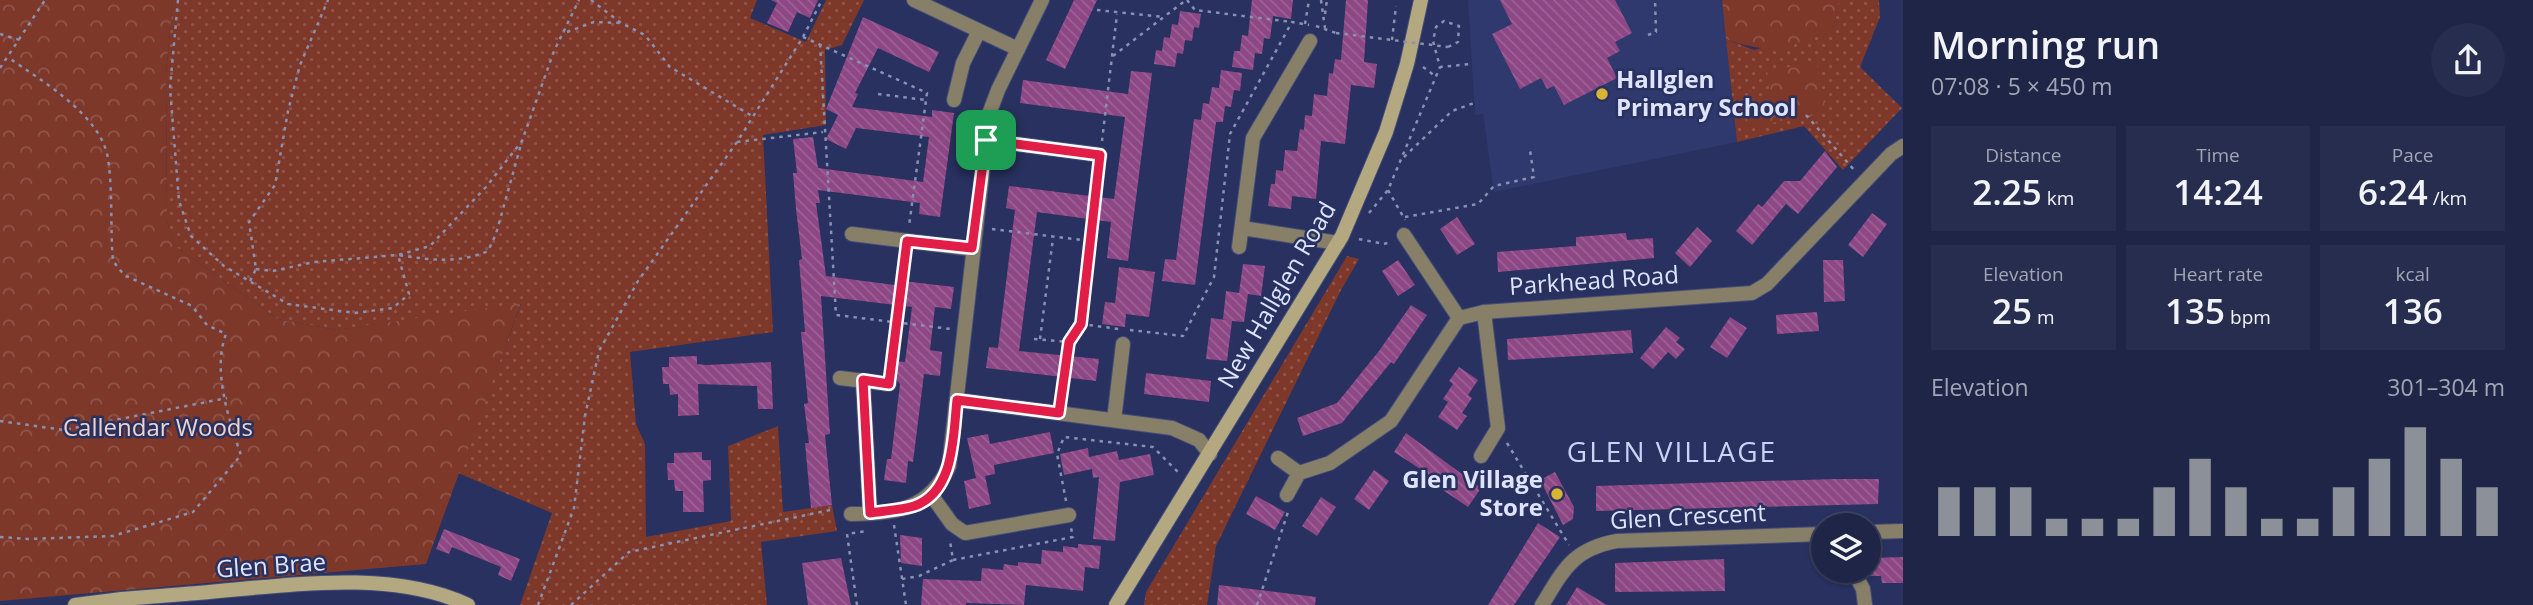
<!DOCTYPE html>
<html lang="en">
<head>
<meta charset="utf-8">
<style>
  :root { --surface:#1e2547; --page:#262d4e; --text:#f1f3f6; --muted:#a1a5b4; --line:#3c4260; --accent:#8c9099 }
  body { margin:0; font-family:"Open Sans",sans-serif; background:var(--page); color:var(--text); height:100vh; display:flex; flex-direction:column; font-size:26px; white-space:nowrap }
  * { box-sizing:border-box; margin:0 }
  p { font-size:23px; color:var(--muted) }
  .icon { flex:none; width:38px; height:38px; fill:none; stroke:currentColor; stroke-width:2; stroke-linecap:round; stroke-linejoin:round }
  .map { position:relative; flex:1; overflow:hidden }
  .details { display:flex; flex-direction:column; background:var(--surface); width:630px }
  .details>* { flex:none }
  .controls { position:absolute; left:1811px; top:513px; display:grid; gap:14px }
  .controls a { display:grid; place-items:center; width:70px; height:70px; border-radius:50%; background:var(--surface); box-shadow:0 2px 5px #0004,0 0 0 2px var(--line); font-size:35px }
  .pin { position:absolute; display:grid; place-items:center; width:60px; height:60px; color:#fff; margin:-30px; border-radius:14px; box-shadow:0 4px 10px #0006 }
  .round { display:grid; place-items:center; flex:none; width:74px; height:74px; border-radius:37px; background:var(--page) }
  .head { display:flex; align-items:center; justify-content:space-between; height:119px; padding:0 28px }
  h1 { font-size:38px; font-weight:600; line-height:52px }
  .stats { display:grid; grid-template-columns:repeat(3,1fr); gap:10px; height:119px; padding:7px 28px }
  .stats div { display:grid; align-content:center; border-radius:0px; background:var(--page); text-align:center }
  .stats b { font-size:35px; font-weight:600 }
  .stats small { font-size:19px; font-weight:400 }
  .stats p { font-size:19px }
  .chart { height:196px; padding:14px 28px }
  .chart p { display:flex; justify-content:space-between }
  .chart svg { width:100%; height:126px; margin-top:7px; stroke:var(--accent); stroke-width:6 }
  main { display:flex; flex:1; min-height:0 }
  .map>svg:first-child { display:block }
  .built { fill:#30396e }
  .grass { fill:url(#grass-dots) }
  .forest { fill:url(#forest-crowns) }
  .building { fill:url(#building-back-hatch) }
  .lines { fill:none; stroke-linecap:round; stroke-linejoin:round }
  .street-casing { stroke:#454e78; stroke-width:16 }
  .secondary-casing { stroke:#454e78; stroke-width:16 }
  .path { stroke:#8991b3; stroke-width:2.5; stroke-dasharray:3.5 5; stroke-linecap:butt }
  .street { stroke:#877f67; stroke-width:14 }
  .secondary { stroke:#b4a881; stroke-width:14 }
  .secondary-bridge-casing { stroke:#454e78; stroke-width:16; stroke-linecap:butt }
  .path-bridge { stroke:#8991b3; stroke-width:2.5; stroke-dasharray:3.5 5; stroke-linecap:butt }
  .secondary-bridge { stroke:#b4a881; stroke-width:14 }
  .route-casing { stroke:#fff; stroke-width:14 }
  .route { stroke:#e11d48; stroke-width:9 }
  .poi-dot { fill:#d8b434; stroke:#28315f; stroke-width:2.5 }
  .labels { text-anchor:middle; stroke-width:5; stroke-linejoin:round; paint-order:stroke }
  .poi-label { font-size:24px; font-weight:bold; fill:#dde4fb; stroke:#28315f; text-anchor:start }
  .street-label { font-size:24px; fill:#dde4fb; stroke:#28315f }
  .park-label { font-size:24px; fill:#edd3cd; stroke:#28315f }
  .quarter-label { font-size:28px; letter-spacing:2px; fill:#c9d3f5; stroke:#28315f }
</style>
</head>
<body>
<main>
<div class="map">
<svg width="1903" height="605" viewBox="0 0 1903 605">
  <defs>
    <pattern id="grass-dots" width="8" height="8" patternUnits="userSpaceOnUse" patternTransform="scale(1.75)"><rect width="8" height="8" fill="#7e382a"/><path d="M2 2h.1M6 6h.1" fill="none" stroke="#90554a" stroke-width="1.8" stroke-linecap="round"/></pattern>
    <pattern id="forest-crowns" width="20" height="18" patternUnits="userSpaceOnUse" patternTransform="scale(1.75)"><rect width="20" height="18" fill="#7e382a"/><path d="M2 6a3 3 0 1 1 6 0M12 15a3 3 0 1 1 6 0" fill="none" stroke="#90554a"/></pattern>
    <pattern id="building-back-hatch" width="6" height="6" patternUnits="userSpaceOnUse" patternTransform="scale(1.75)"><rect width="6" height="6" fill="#8d4784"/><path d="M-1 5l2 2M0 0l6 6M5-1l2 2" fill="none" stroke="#9d6196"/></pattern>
  </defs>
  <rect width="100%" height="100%" fill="#28315f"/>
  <polygon class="built" points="1468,0 1722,0 1737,142 1494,192 1483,114 1475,115"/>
  <g class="grass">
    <polygon points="173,0 757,0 750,18 806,42 826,0 864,0 842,45 825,50 826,125 763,135 773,332 630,352 636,424 645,444 646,537 731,521 728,446 778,426 783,512 832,505 837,531 761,542 767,605 520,605 552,513 458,473 521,304 336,330 278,319 175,246 167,221 166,72"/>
    <polygon points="1839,0 1879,0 1880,17 1860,67 1902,108 1843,170 1804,126 1737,142 1726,39 1754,50 1833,29"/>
    <polygon points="1347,256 1359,259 1341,290 1216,546 1207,605 1144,605 1146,592"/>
  </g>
  <g class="forest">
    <polygon points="0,0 173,0 166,72 167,221 175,246 278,319 336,330 521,303 426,564 0,601"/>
    <path d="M1722 0H1839L1833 29C1791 48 1771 56 1726 39Z"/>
    <polygon points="1817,63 1826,113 1744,128 1742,110 1771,103 1767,70"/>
  </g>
  <g class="building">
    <polygon points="771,0 818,0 810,18 788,8 797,12 788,32 767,23 777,3"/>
    <polygon points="1074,0 1097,0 1065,69 1046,60"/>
    <polygon points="1252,0 1293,0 1291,19 1273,16 1270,39 1264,38 1262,54 1255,53 1253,70 1232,67 1234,51 1240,51 1242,35 1248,36"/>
    <polygon points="1346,0 1368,0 1364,62 1377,64 1374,88 1351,85 1345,144 1321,141 1316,199 1292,196 1291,209 1268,206 1271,184 1275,184 1276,170 1283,171 1285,150 1297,151 1300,129 1304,130 1305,115 1312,116 1314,94 1327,96 1329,73 1333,74 1335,59 1341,60"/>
    <polygon points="1500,0 1615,0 1632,33 1615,42 1620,51 1607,58 1617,78 1564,105 1554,86 1547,89 1541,78 1520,89 1492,34 1512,24"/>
    <polygon points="1180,11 1201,14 1199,28 1194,27 1192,41 1185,40 1183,54 1177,53 1175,67 1154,64 1156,50 1162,51 1164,37 1170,38 1172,24 1178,25"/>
    <polygon points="863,17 939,52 929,72 878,48 855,93 858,94 852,107 932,117 932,110 954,113 940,217 919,214 920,203 818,190 820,203 816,203 826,276 902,286 903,281 954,287 951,309 935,307 930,350 942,352 940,376 924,374 913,462 908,461 906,483 884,480 887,459 891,459 900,384 893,376 895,361 905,362 912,307 821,296 830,434 825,435 832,505 811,508 805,443 809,443 804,404 808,403 801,332 805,332 799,260 802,259 796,209 793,173 797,173 793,139 813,137 818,168 923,182 929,137 856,128 846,149 826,139 838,115 826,109"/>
    <polygon points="1221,70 1242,73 1240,91 1234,90 1231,107 1225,106 1223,122 1216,122 1195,285 1162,281 1165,259 1176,260 1194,119 1201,120 1203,103 1209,104 1212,87 1219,88"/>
    <polygon points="1131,71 1152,73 1128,261 1107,258 1111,222 1037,212 1019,351 1099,359 1096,381 986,368 989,347 998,348 1004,299 1015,210 1006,208 1009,186 1114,199 1120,155 1125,117 1020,103 1023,80 1128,94"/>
    <polygon points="1825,151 1837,167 1798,214 1786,204 1752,245 1736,231 1758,204 1762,207 1784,181 1800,181"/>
    <polygon points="1872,213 1887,224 1863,257 1848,245"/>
    <polygon points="1457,217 1475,244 1457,255 1440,229"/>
    <polygon points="1697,227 1712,241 1690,267 1675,253"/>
    <polygon points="1626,233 1627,240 1653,238 1654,258 1498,272 1497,252 1576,246 1576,237"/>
    <polygon points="1398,260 1415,285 1398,296 1382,271"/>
    <polygon points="1823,260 1843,260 1845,301 1824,302"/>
    <polygon points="1243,264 1265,266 1261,296 1248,294 1244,322 1232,321 1227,361 1206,359 1211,318 1226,320 1223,319 1226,291 1239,293"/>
    <polygon points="1119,267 1155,272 1149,317 1126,314 1125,327 1102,324 1105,302 1115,303"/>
    <polygon points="1411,305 1427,315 1394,364 1391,362 1342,423 1303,436 1297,418 1337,403 1379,351"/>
    <polygon points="1817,312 1819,331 1777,334 1776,315"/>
    <polygon points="1730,317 1747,328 1727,358 1710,347"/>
    <polygon points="1666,327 1680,338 1676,342 1685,349 1676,359 1668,352 1653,369 1640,358"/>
    <polygon points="1631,330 1633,353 1508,360 1507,339"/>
    <polygon points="697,356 697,364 706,365 771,362 773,409 758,409 757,386 698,384 699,415 678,416 678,394 670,395 669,384 663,384 662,367 669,367 669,357"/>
    <polygon points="1459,367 1478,380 1468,395 1472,398 1462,413 1467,416 1457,430 1438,417 1448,402 1443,399 1453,384 1449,381"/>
    <polygon points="1146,373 1211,381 1209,402 1144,394"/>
    <polygon points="1050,432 1054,453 994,465 995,474 985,476 991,504 969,509 964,481 976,478 967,438 988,434 990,444"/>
    <polygon points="1406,433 1481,488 1468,507 1425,478 1428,474 1394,452"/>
    <polygon points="1088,448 1089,457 1117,451 1119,460 1150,454 1154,475 1120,482 1115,541 1093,539 1099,477 1093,478 1092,469 1064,475 1060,454"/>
    <polygon points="702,452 702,460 711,460 711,480 703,481 704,512 683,512 683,491 675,491 674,480 668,480 667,463 674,463 674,453"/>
    <polygon points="1374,470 1389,481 1369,510 1354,499"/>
    <polygon points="1555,472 1574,507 1573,519 1563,525 1540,480"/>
    <polygon points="1835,479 1879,479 1878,504 1596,511 1596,486"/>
    <polygon points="1256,496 1285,512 1275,530 1246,514"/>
    <polygon points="1321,497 1336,507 1317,536 1302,526"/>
    <polygon points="1538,523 1560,537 1514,605 1488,605"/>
    <polygon points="444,529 520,559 511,581 498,575 501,567 452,547 449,554 436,549"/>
    <polygon points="900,535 922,538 922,566 901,563"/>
    <polygon points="1078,544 1101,546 1099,569 1085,567 1083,591 1026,585 1024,605 966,603 966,605 921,605 923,579 981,581 982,568 1003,570 1004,564 1018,566 1018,562 1041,564 1042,550 1063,552 1063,546 1078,548"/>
    <polygon points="1903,557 1903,583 1882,583 1881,576 1869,576 1869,558"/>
    <polygon points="841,558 851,605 808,605 802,563"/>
    <polygon points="1724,559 1725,591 1615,592 1615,563"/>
    <polygon points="1219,585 1316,597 1315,605 1217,605"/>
    <polygon points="1577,587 1607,605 1566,605"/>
  </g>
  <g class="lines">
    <g class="street-casing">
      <g id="street">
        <polyline points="914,0 1018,49"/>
        <polyline points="954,100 963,63 979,31"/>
        <polyline points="986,140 1100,155"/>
        <polyline points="1242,228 1338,243"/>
        <polyline points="852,234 972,249"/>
        <polyline points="1404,235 1459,318"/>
        <polyline points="1239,247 1253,138 1310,41"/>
        <polyline points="840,378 889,384"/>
        <polyline points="863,381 870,513"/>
        <polyline points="957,400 1172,428 1199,440 1210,454"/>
        <polyline points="1114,420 1123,344"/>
        <polyline points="1481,456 1498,428 1484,312"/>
        <polyline points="1278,458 1299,473 1287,495"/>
        <polyline points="1299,473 1330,463 1391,421 1459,318 1484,312 1752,293 1767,284 1891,154 1903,146"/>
        <polyline points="932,496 952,524 965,533 1069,515"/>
        <path d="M851 514C896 514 930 509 949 466L989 114 998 90 1042 0"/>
        <polyline points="1869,532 1903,531"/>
        <polyline points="1853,570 1863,589 1865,605"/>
        <path d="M1542 605C1564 569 1573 549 1617 541L1824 534"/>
      </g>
    </g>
    <g class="secondary-casing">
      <g id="secondary">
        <path d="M185 594C274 588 385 566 468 605"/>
        <polyline points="75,605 122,599"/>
        <polyline points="1116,605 1342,236 1386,132 1407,64 1421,0"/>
      </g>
    </g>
    <g class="path">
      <path d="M178 0 170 88 179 201 191 236 224 266 288 304 355 313 393 308 409 294 398 255C431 260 457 264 488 251L496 234 522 141"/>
      <polyline points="591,0 621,23 645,35 670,67 752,116"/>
      <polyline points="1187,0 1195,10 1292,22"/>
      <polyline points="1321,0 1325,28"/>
      <polyline points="1097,10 1164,17"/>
      <polyline points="1325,14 1327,0"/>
      <polyline points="1305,24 1309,0"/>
      <polyline points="1316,26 1336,33"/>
      <polyline points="567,32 594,22 621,23"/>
      <polyline points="0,34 20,40"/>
      <polyline points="1648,35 1656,32 1655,0"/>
      <polyline points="803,37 927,93 909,226"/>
      <polyline points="1392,40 1396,6"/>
      <polyline points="820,44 836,315 951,329"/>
      <polyline points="1448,47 1458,42 1459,26 1444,21 1436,27 1433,41 1440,67 1471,64"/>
      <polyline points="1113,56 1186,0"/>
      <polyline points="1423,67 1435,76"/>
      <polyline points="0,68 45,0"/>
      <polyline points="878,94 926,100"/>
      <polyline points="1806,115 1855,171"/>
      <polyline points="1102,141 1117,14"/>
      <polyline points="737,142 823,132"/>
      <polyline points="1404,157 1452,111 1474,103"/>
      <polyline points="1388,190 1405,220"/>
      <polyline points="1369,213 1388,190 1440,67"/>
      <polyline points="1405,217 1478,204 1494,186 1534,177 1530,150"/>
      <polyline points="992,229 1090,241"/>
      <polyline points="1359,239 1384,244 1390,242"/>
      <polyline points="256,269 273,271 314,262 398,255 430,246 486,187 522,141 554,51 579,0"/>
      <polyline points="250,281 256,269 249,222 275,185 288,111 300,65 328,0"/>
      <polyline points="1081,324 1119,329"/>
      <polyline points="1130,330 1183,336 1214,277 1230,134 1292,22 1309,25"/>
      <polyline points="1034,339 1069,342 1081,324 1099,169"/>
      <polyline points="1040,339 1053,238"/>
      <polyline points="891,369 905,257"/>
      <polyline points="1061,399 1069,343"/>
      <polyline points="0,421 64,430 227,398"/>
      <polyline points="1507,443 1569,545"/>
      <polyline points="1066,501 1057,454 1064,437 1153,447 1179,473"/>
      <polyline points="894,525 906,605"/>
      <path d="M0 537 28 539 113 536 193 512 241 455C229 420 212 370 226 334L207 325 192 306 124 275 113 261C110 227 113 192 108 159 102 116 42 81 9 58"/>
      <polyline points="953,560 1073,537 1071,528"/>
      <polyline points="902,579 919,576 953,560 950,541"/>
      <polyline points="538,605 574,508 585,416 599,351 638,281 737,142 803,37 822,0"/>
      <polyline points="571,605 629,552 835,509"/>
      <polyline points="857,605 847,534 867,531"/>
      <polyline points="1257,605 1289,509"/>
    </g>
    <use href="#street" class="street"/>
    <use href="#secondary" class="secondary"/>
    <g class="secondary-bridge-casing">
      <polyline id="secondary-bridge" points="122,599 185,594"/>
    </g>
    <polyline class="path-bridge" points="1336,33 1448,47"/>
    <use href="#secondary-bridge" class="secondary-bridge"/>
  </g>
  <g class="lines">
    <g class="route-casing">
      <path id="route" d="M986 140 1100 155 1081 324 1069 342 1059 413 957 400C953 435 955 492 914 506 900 510 884 511 870 513L863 380 889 384 907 241 972 248Z"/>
    </g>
    <use href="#route" class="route"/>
  </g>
  <g class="poi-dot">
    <circle cx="1602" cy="94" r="7"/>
    <circle cx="1557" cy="494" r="7"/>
  </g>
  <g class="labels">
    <g class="poi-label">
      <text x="1616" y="88">Hallglen<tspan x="1616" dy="28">Primary School</tspan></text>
      <text x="1543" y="488" text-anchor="end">Glen Village<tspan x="1543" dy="28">Store</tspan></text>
    </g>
    <g class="street-label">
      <text transform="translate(1594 281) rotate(-4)" y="8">Parkhead Road</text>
      <text transform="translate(1277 295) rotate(-60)" y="8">New Hallglen Road</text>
      <text transform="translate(1688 517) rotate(-3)" y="8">Glen Crescent</text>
      <text transform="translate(271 566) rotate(-4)" y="8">Glen Brae</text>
    </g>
    <g class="park-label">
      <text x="158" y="436">Callendar Woods</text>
    </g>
    <g class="quarter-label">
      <text x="1672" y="462">GLEN VILLAGE</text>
    </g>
  </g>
</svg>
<div class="controls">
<a><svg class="icon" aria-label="layers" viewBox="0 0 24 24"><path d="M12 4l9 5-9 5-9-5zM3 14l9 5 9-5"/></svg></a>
</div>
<div class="pin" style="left:986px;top:140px;background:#1e9e55"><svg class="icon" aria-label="arrive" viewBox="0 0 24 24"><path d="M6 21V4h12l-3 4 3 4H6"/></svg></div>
</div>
<section class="details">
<div class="head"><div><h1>Morning run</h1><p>07:08 · 5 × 450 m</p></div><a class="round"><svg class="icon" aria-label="share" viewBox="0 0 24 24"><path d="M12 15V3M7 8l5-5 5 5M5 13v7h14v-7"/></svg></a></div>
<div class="stats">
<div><p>Distance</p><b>2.25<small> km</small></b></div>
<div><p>Time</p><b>14:24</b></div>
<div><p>Pace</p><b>6:24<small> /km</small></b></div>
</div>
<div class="stats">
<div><p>Elevation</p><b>25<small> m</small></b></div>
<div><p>Heart rate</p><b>135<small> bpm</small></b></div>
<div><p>kcal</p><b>136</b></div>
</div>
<div class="chart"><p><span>Elevation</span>301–304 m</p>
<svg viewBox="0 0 160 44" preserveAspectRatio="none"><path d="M5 44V27M15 44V27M25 44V27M35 44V38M45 44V38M55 44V38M65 44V27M75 44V17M85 44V27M95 44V38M105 44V38M115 44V27M125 44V17M135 44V6M145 44V17M155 44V27"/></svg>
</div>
</section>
</main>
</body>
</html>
